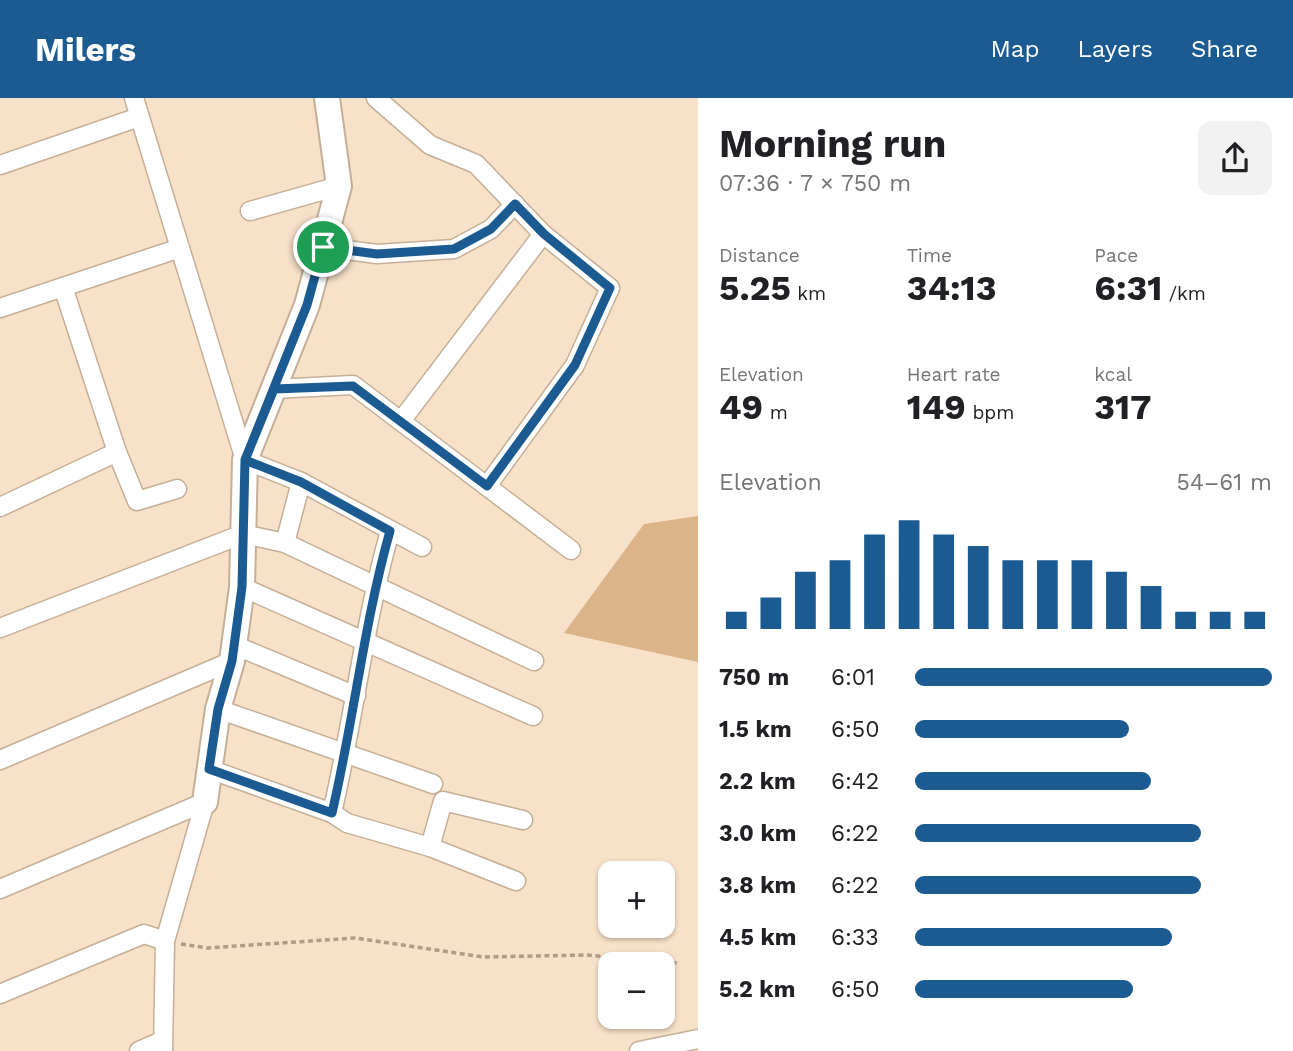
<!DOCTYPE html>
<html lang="en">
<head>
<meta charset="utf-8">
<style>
  :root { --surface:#fff; --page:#f2f2f2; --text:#202124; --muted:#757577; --accent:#1b5b91 }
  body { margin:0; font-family:"Work Sans",sans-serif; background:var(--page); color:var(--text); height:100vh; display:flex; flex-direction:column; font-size:26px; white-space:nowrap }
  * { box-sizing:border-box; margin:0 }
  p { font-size:23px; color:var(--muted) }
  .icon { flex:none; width:38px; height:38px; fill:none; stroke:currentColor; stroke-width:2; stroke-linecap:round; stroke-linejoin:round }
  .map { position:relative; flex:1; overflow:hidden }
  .drawer { display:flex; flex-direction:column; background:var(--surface); width:595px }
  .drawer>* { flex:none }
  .controls { position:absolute; left:598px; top:763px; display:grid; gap:14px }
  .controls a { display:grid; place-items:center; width:77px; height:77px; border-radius:14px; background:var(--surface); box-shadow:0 2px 5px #0004; font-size:35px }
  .pin { position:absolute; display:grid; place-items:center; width:60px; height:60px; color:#fff; margin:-30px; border:4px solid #fff; border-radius:50%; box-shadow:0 2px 7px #0007 }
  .round { display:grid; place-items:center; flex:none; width:74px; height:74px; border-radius:14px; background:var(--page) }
  .head { display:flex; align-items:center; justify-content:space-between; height:119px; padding:0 21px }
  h1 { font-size:38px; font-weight:700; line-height:52px }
  .figures { display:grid; grid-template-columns:repeat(3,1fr); gap:10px; height:119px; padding:7px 21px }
  .figures div { display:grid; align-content:center }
  .figures b { font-size:35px; font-weight:700 }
  .figures small { font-size:19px; font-weight:400 }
  .figures p { font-size:19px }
  .chart { height:196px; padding:14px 21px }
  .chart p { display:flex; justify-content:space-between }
  .chart svg { width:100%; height:126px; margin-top:7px; stroke:var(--accent); stroke-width:6 }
  ul { padding:0 21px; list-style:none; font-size:23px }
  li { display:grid; grid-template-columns:112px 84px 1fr; align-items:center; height:52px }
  li i { height:18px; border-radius:9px; background:var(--accent) }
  header { display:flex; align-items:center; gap:42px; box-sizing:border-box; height:98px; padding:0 35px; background:var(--accent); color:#fff }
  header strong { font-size:33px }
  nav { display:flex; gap:38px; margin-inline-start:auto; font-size:24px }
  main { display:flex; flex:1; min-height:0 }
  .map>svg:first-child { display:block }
  .green { fill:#dbb48a }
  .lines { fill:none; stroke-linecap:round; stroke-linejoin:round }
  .street-casing { stroke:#c5af97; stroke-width:21 }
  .secondary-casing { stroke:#c5af97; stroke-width:28 }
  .path { stroke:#ae9c89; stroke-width:3.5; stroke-dasharray:5 3.5; stroke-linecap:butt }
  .street { stroke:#fff; stroke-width:18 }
  .secondary { stroke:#fff; stroke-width:24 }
  .route-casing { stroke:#fff; stroke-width:14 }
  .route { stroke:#1b5b91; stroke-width:9 }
</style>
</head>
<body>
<header>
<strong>Milers</strong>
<nav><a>Map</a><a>Layers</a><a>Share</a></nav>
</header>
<main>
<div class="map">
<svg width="698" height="953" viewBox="0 0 698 953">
  <rect width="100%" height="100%" fill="#f8e1c9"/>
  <polygon class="green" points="698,418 698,564 564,535 644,426"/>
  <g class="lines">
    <g class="street-casing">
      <g id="street">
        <polyline points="134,0 245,362 301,384 422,449"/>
        <polyline points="376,0 430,47 476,66 543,136 610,190 575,267 487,388"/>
        <polyline points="0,67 139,19"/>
        <polyline points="250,113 339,88"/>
        <polyline points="323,149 377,156 454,151 491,131 515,106"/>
        <polyline points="63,189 117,354 137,403 177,391"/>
        <polyline points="0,210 180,150"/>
        <polyline points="273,291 353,287 571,452"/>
        <polyline points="401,323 543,136"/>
        <polyline points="0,409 117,354"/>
        <polyline points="285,445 301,384"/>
        <polyline points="242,489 533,618"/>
        <polyline points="0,530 243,436 285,445 534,563"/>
        <polyline points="234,547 356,598"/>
        <polyline points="218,611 433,686"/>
        <polyline points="0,662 232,563"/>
        <polyline points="209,671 332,715 347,725 430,749 516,783"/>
        <path d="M332 715C354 621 364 525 390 433"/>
        <polyline points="430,749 443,703 523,722"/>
        <polyline points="0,791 205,704"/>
        <polyline points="0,896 144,836 165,843"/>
        <polyline points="139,953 162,943"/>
        <polyline points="163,953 165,843 205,704"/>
        <polyline points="639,953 698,941"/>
      </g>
    </g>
    <g class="secondary-casing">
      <polyline id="secondary" points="205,704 218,611 232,563 242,489 245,362 307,207 339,88 327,0"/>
    </g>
    <polyline class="path" points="181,846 207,850 355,840 483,859 586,857 677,865"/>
    <use href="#street" class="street"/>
    <use href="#secondary" class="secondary"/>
  </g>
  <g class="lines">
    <g class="route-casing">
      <path id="route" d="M323 149 307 207 245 362 242 489 232 563 218 611 209 671 332 715C354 621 364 525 390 433L301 384 245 362 274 291 353 288 487 388 575 267 610 190 544 136 515 106 491 131 454 151 377 156 323 149"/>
    </g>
    <use href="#route" class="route"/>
  </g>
</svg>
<div class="controls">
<a>+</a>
<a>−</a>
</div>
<div class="pin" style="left:323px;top:149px;background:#1e9e55"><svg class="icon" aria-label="arrive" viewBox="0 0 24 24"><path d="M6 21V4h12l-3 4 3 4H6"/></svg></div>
</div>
<section class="drawer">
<div class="head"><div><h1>Morning run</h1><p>07:36 · 7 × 750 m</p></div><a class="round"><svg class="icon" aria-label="share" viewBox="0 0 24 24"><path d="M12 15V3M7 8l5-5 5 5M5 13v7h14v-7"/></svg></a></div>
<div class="figures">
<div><p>Distance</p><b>5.25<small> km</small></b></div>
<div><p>Time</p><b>34:13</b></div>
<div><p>Pace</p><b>6:31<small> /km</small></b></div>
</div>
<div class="figures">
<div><p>Elevation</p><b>49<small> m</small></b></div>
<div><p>Heart rate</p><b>149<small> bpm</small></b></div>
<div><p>kcal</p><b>317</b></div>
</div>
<div class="chart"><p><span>Elevation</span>54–61 m</p>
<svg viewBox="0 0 160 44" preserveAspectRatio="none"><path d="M5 44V38M15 44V33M25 44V24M35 44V20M45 44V11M55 44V6M65 44V11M75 44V15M85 44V20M95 44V20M105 44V20M115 44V24M125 44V29M135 44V38M145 44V38M155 44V38"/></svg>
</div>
<ul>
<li><b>750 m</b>6:01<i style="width:100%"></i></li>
<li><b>1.5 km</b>6:50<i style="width:60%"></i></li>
<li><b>2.2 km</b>6:42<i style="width:66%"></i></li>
<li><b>3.0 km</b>6:22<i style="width:80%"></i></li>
<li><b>3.8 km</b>6:22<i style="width:80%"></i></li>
<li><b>4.5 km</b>6:33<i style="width:72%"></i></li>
<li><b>5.2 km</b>6:50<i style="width:61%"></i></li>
</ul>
</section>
</main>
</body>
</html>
